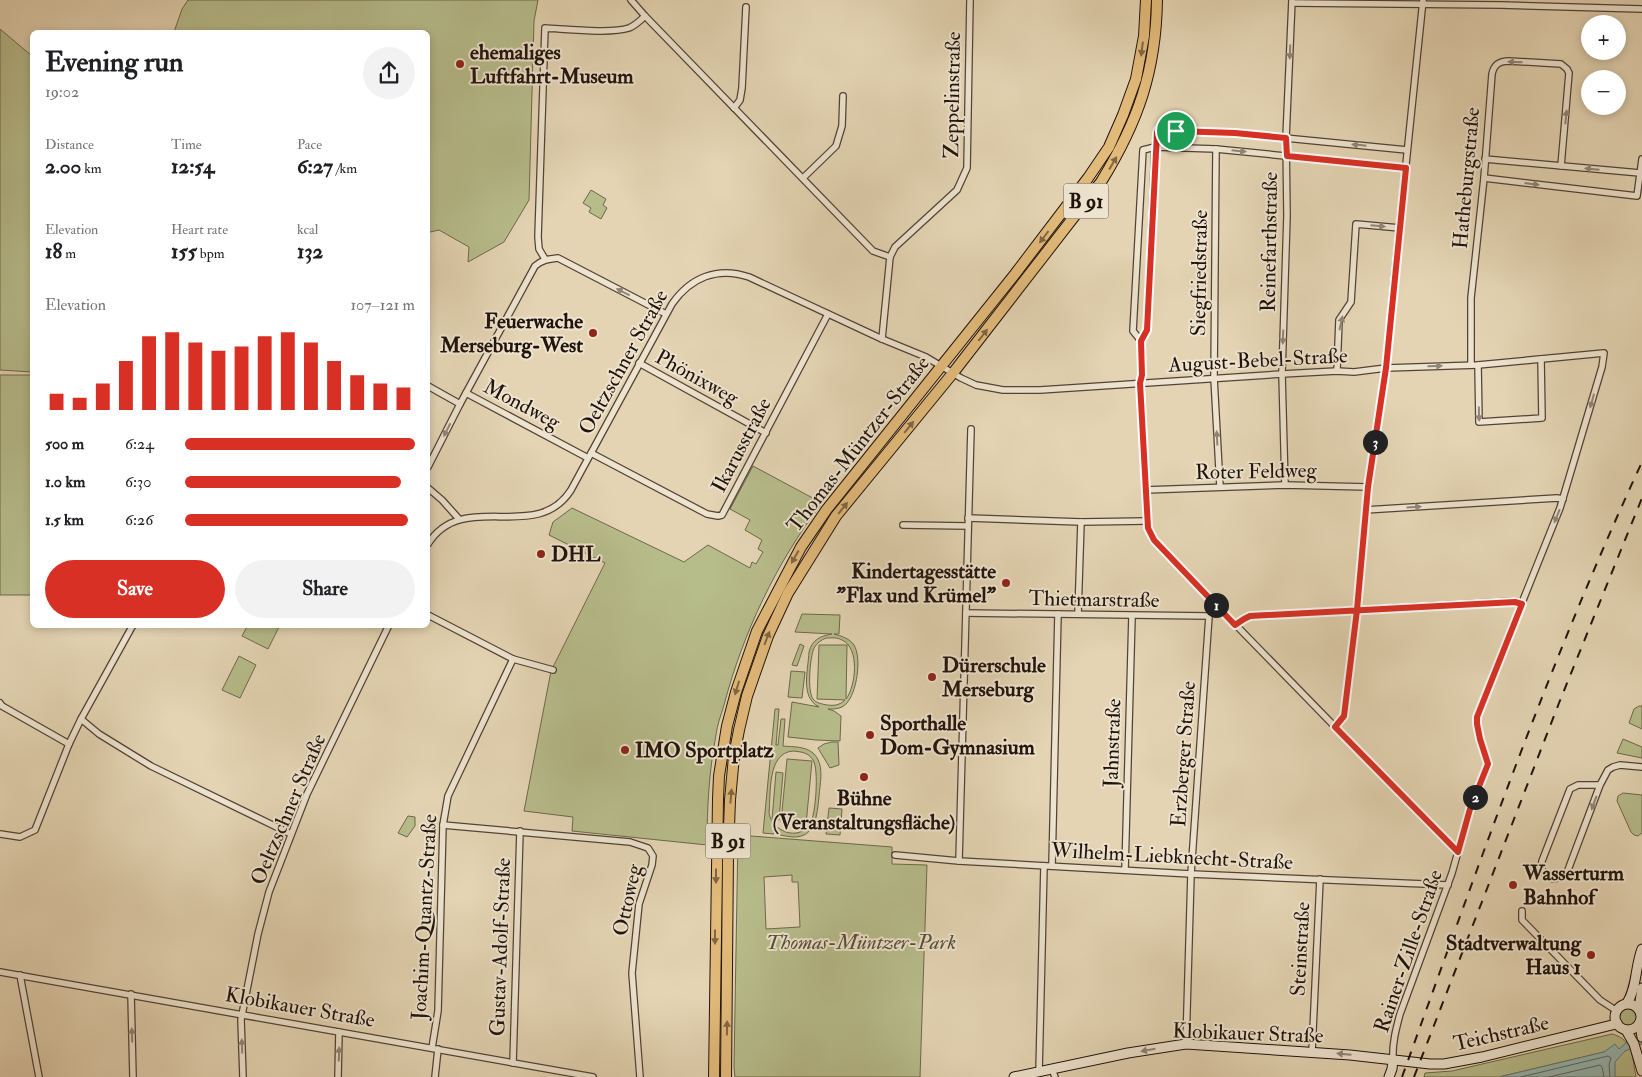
<!DOCTYPE html>
<html lang="en">
<head>
<meta charset="utf-8">
<style>
  :root { --surface:#fff; --page:#f2f2f2; --text:#202124; --muted:#757577; --accent:#d93025 }
  body { margin:0; font-family:"IM FELL Double Pica",serif; background:var(--page); color:var(--text); height:100vh; display:flex; flex-direction:column; font-size:19px; white-space:nowrap }
  * { box-sizing:border-box; margin:0 }
  p { font-size:16px; color:var(--muted) }
  .icon { flex:none; width:28px; height:28px; fill:none; stroke:currentColor; stroke-width:2; stroke-linecap:round; stroke-linejoin:round }
  .map { position:relative; flex:1; overflow:hidden }
  .side { position:absolute; left:30px; top:30px; width:400px; height:598px; display:flex; flex-direction:column; background:var(--surface); border-radius:8px; box-shadow:0 2px 8px #0003 }
  .side>* { flex:none }
  .controls { position:absolute; left:1581px; top:15px; display:grid; gap:10px }
  .controls a { display:grid; place-items:center; width:45px; height:45px; border-radius:50%; background:var(--surface); box-shadow:0 2px 8px #0003; font-size:25px }
  .pin { position:absolute; display:grid; place-items:center; width:42px; height:42px; color:#fff; margin:-21px; border:2px solid #fff; border-radius:50%; box-shadow:0 1px 5px #0007 }
  .km { position:absolute; width:25px; height:25px; margin:-12px; border-radius:50%; background:#222; color:#fff; font-size:14px; line-height:25px; text-align:center }
  .round { display:grid; place-items:center; flex:none; width:52px; height:52px; border-radius:26px; background:var(--page) }
  .head { display:flex; align-items:center; justify-content:space-between; height:85px; padding:0 15px }
  h1 { font-size:28px; font-weight:700; line-height:38px }
  .metrics { display:grid; grid-template-columns:repeat(3,1fr); gap:8px; height:85px; padding:5px 15px }
  .metrics div { display:grid; align-content:center }
  .metrics b { font-size:21px; font-weight:700 }
  .metrics small { font-size:14px; font-weight:400 }
  .metrics p { font-size:14px }
  .chart { height:140px; padding:10px 15px }
  .chart p { display:flex; justify-content:space-between }
  .chart svg { width:100%; height:90px; margin-top:5px; stroke:var(--accent); stroke-width:6 }
  .button { display:flex; gap:10px; margin-top:auto; padding:10px 15px }
  .button a { flex:1; height:58px; border-radius:30px; background:var(--accent); color:#fff; font-size:20px; font-weight:700; line-height:58px; text-align:center }
  .button a+a { background:var(--page); color:var(--text) }
  ul { padding:0 15px; list-style:none; font-size:16px }
  li { display:grid; grid-template-columns:80px 60px 1fr; align-items:center; height:38px }
  li i { height:12px; border-radius:6px; background:var(--accent) }
  .map>svg:first-child { display:block }
  .green { fill:#b7bc8b; stroke:#6c684c; fill-rule:evenodd }
  .water { fill:#96b7b2; stroke:#677570 }
  .lines { fill:none; stroke-linecap:round; stroke-linejoin:round }
  .shore { stroke:#5b655f; stroke-width:1 }
  .street-casing { stroke:#514336; stroke-width:8 }
  .secondary-casing { stroke:#20130c; stroke-width:11 }
  .primary-casing { stroke:#20130c; stroke-width:12 }
  .street { stroke:#ede3ce; stroke-width:5.5 }
  .secondary { stroke:#ede3ce; stroke-width:9 }
  .primary { stroke:#e2ba7a; stroke-width:10 }
  .rail { stroke:#20130c; stroke-width:2; stroke-dasharray:9 9; stroke-linecap:butt }
  .oneway { fill:#816643 }
  .oneway2 { fill:#918577 }
  .route-casing { stroke:#fff; stroke-width:10 }
  .route { stroke:#d93025; stroke-width:6 }
  .poi-dot { fill:#8f2418; stroke:#ede3ce; stroke-width:2 }
  .labels { text-anchor:middle; stroke-width:4; stroke-linejoin:round; paint-order:stroke }
  .shield { fill:#ede3ce; stroke:#5e5146; stroke-width:1 }
  .shield-label { font-size:20px; font-weight:bold; fill:#20130c }
  .poi-label { font-size:21px; font-weight:bold; fill:#20130c; stroke:#ede3ce; text-anchor:start }
  .street-label { font-size:21px; fill:#20130c; stroke:#ede3ce }
  .park-label { font-size:21px; font-style:italic; fill:#554e38; stroke:#ede3ce }
</style>
</head>
<body>
<div class="map">
<svg width="1642" height="1077" viewBox="0 0 1642 1077">
  <rect width="100%" height="100%" fill="#e4d4b3"/>
  <filter id="stains"><feTurbulence type="fractalNoise" baseFrequency=".004" numOctaves="4"/><feColorMatrix values="0 0 0 0 .2 0 0 0 0 .09 0 0 0 0 .02 0 0 0 .5 -.17"/></filter>
  <radialGradient id="worn" r=".72"><stop offset=".6" stop-color="#630" stop-opacity="0"/><stop offset="1" stop-color="#630" stop-opacity=".3"/></radialGradient>
  <g class="green">
    <polygon points="188,0 538,0 534,21 529,200 504,242 468,262 469,247 439,230 430,232 428,231 428,32 174,32 182,9"/>
    <polygon points="0,29 32,56 32,372 0,370"/>
    <polygon points="591,190 606,199 603,205 607,208 601,219 589,212 591,208 583,203"/>
    <rect x="0" y="375" width="32" height="220"/>
    <path d="M753 466 822 503C776 563 743 633 724 705 721 715 717 725 716 735 709 771 707 808 707 845L572 831 573 817 524 811 551 671 605 563 549 535 553 522 572 508 684 562 708 545 750 568 752 562 756 564 763 552 758 549 762 540 745 530 750 520 730 509Z"/>
    <path d="M802 614 840 615 839 634H834C841 636 849 638 854 645 862 658 857 693 846 704 841 709 835 709 828 709L834 711 841 716 840 741 816 740 788 737 792 702 819 707C800 697 808 671 809 652 812 640 820 636 832 634L795 632ZM826 638C831 638 837 637 842 640 860 648 856 686 846 699L847 645H819L817 699 845 700C840 705 834 706 827 705 822 704 816 703 813 699 807 691 810 657 814 648 817 643 821 640 826 638Z"/>
    <polygon points="248,625 280,625 268,649 242,636"/>
    <polygon points="800,644 804,646 797,666 792,665"/>
    <polygon points="239,656 256,665 240,698 222,690"/>
    <polygon points="791,671 805,672 802,698 788,697"/>
    <polygon points="1639,706 1642,706 1642,729 1629,723 1634,709"/>
    <path d="M775 709H779L776 745H778L781 719H785L783 746C792 747 805 746 813 753 825 764 820 782 819 797 817 814 816 838 793 837 786 836 780 836 774 832V834L763 833ZM793 751C801 752 808 752 813 760 819 768 816 815 810 824 798 842 772 831 769 813 771 793 767 753 793 751Z"/>
    <polygon points="1623,739 1642,747 1642,758 1617,753"/>
    <polygon points="832,742 838,742 839,765 830,768 818,748 824,744"/>
    <polygon points="787,759 812,761 806,825 781,822"/>
    <polygon points="776,772 783,773 779,820 772,819"/>
    <polygon points="1623,793 1642,795 1642,833 1638,836 1634,835 1631,832 1617,801 1618,796"/>
    <polygon points="829,808 842,809 840,835 826,834"/>
    <polygon points="408,816 415,817 415,826 407,837 398,833"/>
    <path d="M738 835 892 847V864L927 865 920 1077H735L734 1067ZM792 875V882H798L800 927 766 929 764 877Z"/>
    <circle cx="1628" cy="1017" r="9"/>
    <path d="M1612 1034C1634 1040 1632 1058 1636 1077H1615L1614 1065 1604 1052 1499 1077H1424L1425 1073 1452 1071Z"/>
  </g>
  <polygon class="water" points="1642,1035 1642,1044 1625,1051 1615,1062 1615,1077 1499,1077 1604,1052 1615,1044 1619,1049 1626,1043"/>
  <g class="lines">
    <g class="shore">
      <polyline points="1521,1077 1608,1056 1611,1058 1609,1065 1610,1077"/>
      <polyline points="1549,1077 1600,1065 1602,1067 1604,1077"/>
    </g>
    <g class="street-casing">
      <g id="street">
        <polyline points="631,0 645,16 873,251 890,257"/>
        <polyline points="1292,3 1501,5 1642,9"/>
        <polyline points="734,108 740,100 742,88 746,7"/>
        <polyline points="1216,149 1214,378 1220,487"/>
        <polyline points="1407,150 1235,133 1158,130 1155,147 1147,330 1141,341 1142,375 1140,383 1148,528 1153,540 1457,852"/>
        <polyline points="1485,159 1640,173"/>
        <polyline points="803,178 836,146 842,126 843,96"/>
        <polyline points="1484,178 1637,196 1642,159"/>
        <path d="M545 259 539 249 538 237 545 28C566 29 611 34 629 28 636 25 640 21 645 16"/>
        <polyline points="882,339 890,257 895,247 957,190 967,168 970,0"/>
        <polyline points="1141,341 1133,331 1143,150 1155,147 1216,149 1406,168"/>
        <polyline points="639,363 766,433"/>
        <path d="M1471 365V298L1484 178 1492 74C1494 64 1500 61 1509 61L1561 64 1567 69 1569 73 1561 166"/>
        <polyline points="1478,365 1479,422 1542,418 1541,359"/>
        <polyline points="1337,371 1339,320 1351,302 1356,224 1400,228"/>
        <polyline points="428,386 460,404"/>
        <polyline points="466,393 588,458"/>
        <polyline points="591,453 707,514 718,516 722,515 828,314"/>
        <path d="M428 467 460 404 535 266C542 260 548 259 558 258L666 314"/>
        <polyline points="1285,485 1282,374 1287,216 1286,138 1292,0"/>
        <polyline points="428,488 442,500 459,519"/>
        <polyline points="1145,490 1285,485 1368,487"/>
        <polyline points="1365,510 1557,498 1563,499"/>
        <polyline points="968,518 1081,522 1147,521"/>
        <polyline points="903,525 968,526"/>
        <path d="M428 544C463 488 536 545 571 490L672 304C690 278 717 266 749 277L882 339 926 357 961 378 976 385 1003 390H1040L1282 374 1337 371 1354 372 1386 368 1478 365 1604 353 1602 367 1560 508 1493 675 1477 717V724L1480 739 1488 764 1470 809 1452 873 1400 1014C1396 1029 1392 1044 1393 1060"/>
        <polyline points="966,613 1209,616 1218,607"/>
        <polyline points="1078,614 1081,522"/>
        <polyline points="428,615 513,659 448,796 443,825 438,1011 432,1048"/>
        <polyline points="133,625 81,719 99,734 151,766 291,834"/>
        <polyline points="1235,625 1244,619 1250,616 1515,601 1522,604"/>
        <polyline points="513,659 553,670"/>
        <polyline points="0,703 2,706 69,744"/>
        <polyline points="1335,727 1344,716 1357,610 1368,487 1386,368 1394,280 1423,0"/>
        <path d="M1600 785H1578L1570 789 1542 861C1539 879 1558 885 1568 870L1600 785 1608 770 1613 767 1620 765 1642 767"/>
        <polyline points="443,825 630,842 648,848 653,856 652,865 639,904 632,973 640,1077"/>
        <polyline points="0,834 20,837 35,830 69,744 81,719"/>
        <polyline points="895,855 959,861 1191,874 1448,885"/>
        <polyline points="959,861 971,429"/>
        <polyline points="1052,866 1058,614"/>
        <polyline points="1125,870 1132,616"/>
        <polyline points="1522,911 1522,920 1600,1000 1617,1011"/>
        <polyline points="0,972 593,1077"/>
        <polyline points="20,975 39,1077"/>
        <polyline points="131,994 133,1077"/>
        <polyline points="1186,1044 1191,874 1209,616"/>
        <polyline points="1312,1052 1320,879"/>
        <polyline points="513,1063 520,831"/>
        <polyline points="1052,1069 1055,1077"/>
        <polyline points="1039,1072 1044,866"/>
        <polyline points="243,1077 241,1020 258,934 269,892 307,794 389,625"/>
        <polyline points="338,1077 339,1032"/>
        <polyline points="435,1077 438,1049"/>
      </g>
    </g>
    <g class="secondary-casing">
      <g id="secondary">
        <path d="M1627 1003C1637 988 1635 967 1642 949"/>
        <circle cx="1628" cy="1017" r="13"/>
        <polyline points="1639,1009 1642,988"/>
        <polyline points="1640,1024 1642,1037"/>
        <polyline points="1626,1030 1634,1044 1642,1071"/>
        <polyline points="1014,1077 1128,1053 1186,1044 1350,1055 1430,1064 1444,1064 1482,1057 1612,1025 1617,1023"/>
        <polyline points="1389,1077 1392,1069 1393,1060"/>
      </g>
    </g>
    <g class="primary-casing">
      <g id="primary">
        <polyline points="714,1077 718,799 719,776 727,726 736,692 757,631 801,547 827,509 1015,274 1088,178 1109,147 1123,115 1136,79 1144,36 1146,0"/>
        <path d="M726 1077 728 855 730 800 734 756 739 730 747 696 768 636 788 593 836 516 953 373 1101 182C1138 122 1156 71 1157 0"/>
      </g>
    </g>
    <use href="#street" class="street"/>
    <use href="#secondary" class="secondary"/>
    <use href="#primary" class="primary"/>
    <g class="rail">
      <path d="M1402 1077C1477 870 1549 662 1642 462"/>
      <polyline points="1414,1077 1559,703 1642,498"/>
    </g>
  </g>
  <defs><path id="oneway-solid" d="M-6-.8H1V-3.2L6.5 0L1 3.2V.8H-6Z" transform="scale(1.25)"/></defs>
  <g class="oneway">
    <use href="#oneway-solid" transform="translate(1142 49) rotate(97)"/>
    <use href="#oneway-solid" transform="translate(1113 163) rotate(-59)"/>
    <use href="#oneway-solid" transform="translate(1044 237) rotate(127)"/>
    <use href="#oneway-solid" transform="translate(983 335) rotate(-52)"/>
    <use href="#oneway-solid" transform="translate(909 427) rotate(-51)"/>
    <use href="#oneway-solid" transform="translate(843 508) rotate(-51)"/>
    <use href="#oneway-solid" transform="translate(795 557) rotate(119)"/>
    <use href="#oneway-solid" transform="translate(767 638) rotate(-69)"/>
    <use href="#oneway-solid" transform="translate(737 688) rotate(107)"/>
    <use href="#oneway-solid" transform="translate(731 796) rotate(-85)"/>
    <use href="#oneway-solid" transform="translate(716 876) rotate(90)"/>
    <use href="#oneway-solid" transform="translate(715 937) rotate(90)"/>
    <use href="#oneway-solid" transform="translate(727 1028) rotate(-89)"/>
  </g>
  <g class="oneway2">
    <use href="#oneway-solid" transform="translate(1290 52) rotate(92)"/>
    <use href="#oneway-solid" transform="translate(1515 62) rotate(-178)"/>
    <use href="#oneway-solid" transform="translate(1566 117) rotate(-84)"/>
    <use href="#oneway-solid" transform="translate(1359 145) rotate(-174)"/>
    <use href="#oneway-solid" transform="translate(1239 151) rotate(6)"/>
    <use href="#oneway-solid" transform="translate(1592 169) rotate(-175)"/>
    <use href="#oneway-solid" transform="translate(1532 184) rotate(7)"/>
    <use href="#oneway-solid" transform="translate(1378 226) rotate(5)"/>
    <use href="#oneway-solid" transform="translate(623 292) rotate(-153)"/>
    <use href="#oneway-solid" transform="translate(1341 323) rotate(-77)"/>
    <use href="#oneway-solid" transform="translate(1283 337) rotate(92)"/>
    <use href="#oneway-solid" transform="translate(1435 366) rotate(-2)"/>
    <use href="#oneway-solid" transform="translate(1592 401) rotate(106)"/>
    <use href="#oneway-solid" transform="translate(1479 414) rotate(89)"/>
    <use href="#oneway-solid" transform="translate(447 430) rotate(117)"/>
    <use href="#oneway-solid" transform="translate(1217 438) rotate(-93)"/>
    <use href="#oneway-solid" transform="translate(1414 507) rotate(-4)"/>
    <use href="#oneway-solid" transform="translate(1557 516) rotate(112)"/>
    <use href="#oneway-solid" transform="translate(1594 803) rotate(110)"/>
    <use href="#oneway-solid" transform="translate(132 1035) rotate(-92)"/>
    <use href="#oneway-solid" transform="translate(242 1046) rotate(-92)"/>
    <use href="#oneway-solid" transform="translate(1148 1050) rotate(170)"/>
    <use href="#oneway-solid" transform="translate(339 1054) rotate(-88)"/>
    <use href="#oneway-solid" transform="translate(1344 1054) rotate(-175)"/>
  </g>
  <g class="lines">
    <g class="route-casing">
      <path id="route" d="M1176 131 1158 130 1157 133 1147 330 1141 341 1142 375 1140 383 1148 528 1154 540 1235 625 1244 619 1250 616C1339 611 1427 606 1515 602L1522 604 1477 717V724L1480 739 1488 764 1470 809 1458 852 1335 727 1344 716 1357 610 1368 487 1386 368 1406 168 1287 156 1286 138 1235 133 1176 131"/>
    </g>
    <use href="#route" class="route"/>
  </g>
  <g class="poi-dot">
    <circle cx="460" cy="64" r="5"/>
    <circle cx="593" cy="333" r="5"/>
    <circle cx="541" cy="554" r="5"/>
    <circle cx="1006" cy="583" r="5"/>
    <circle cx="932" cy="677" r="5"/>
    <circle cx="870" cy="735" r="5"/>
    <circle cx="625" cy="750" r="5"/>
    <circle cx="864" cy="777" r="5"/>
    <circle cx="1513" cy="885" r="5"/>
    <circle cx="1591" cy="955" r="5"/>
  </g>
  <g class="labels">
    <g class="shield">
      <rect x="1063.5" y="183.5" width="45" height="35" rx="4"/>
      <rect x="705.5" y="823.5" width="45" height="35" rx="4"/>
    </g>
    <g class="shield-label">
      <text x="1086" y="208">B 91</text>
      <text x="728" y="848">B 91</text>
    </g>
    <g class="poi-label">
      <text x="470" y="59">ehemaliges<tspan x="470" dy="24">Luftfahrt-Museum</tspan></text>
      <text x="583" y="328" text-anchor="end">Feuerwache<tspan x="583" dy="24">Merseburg-West</tspan></text>
      <text x="551" y="561">DHL</text>
      <text x="996" y="578" text-anchor="end">Kindertagesstätte<tspan x="996" dy="24">"Flax und Krümel"</tspan></text>
      <text x="942" y="672">Dürerschule<tspan x="942" dy="24">Merseburg</tspan></text>
      <text x="880" y="730">Sporthalle<tspan x="880" dy="24">Dom-Gymnasium</tspan></text>
      <text x="635" y="757">IMO Sportplatz</text>
      <text x="864" y="805" text-anchor="middle">Bühne<tspan x="864" dy="24">(Veranstaltungsfläche)</tspan></text>
      <text x="1523" y="880">Wasserturm<tspan x="1523" dy="24">Bahnhof</tspan></text>
      <text x="1581" y="950" text-anchor="end">Stadtverwaltung<tspan x="1581" dy="24">Haus 1</tspan></text>
    </g>
    <g class="street-label">
      <text transform="translate(952 95) rotate(-89)" y="7">Zeppelinstraße</text>
      <text transform="translate(1466 178) rotate(-85)" y="7">Hatheburgstraße</text>
      <text transform="translate(1269 242) rotate(-89)" y="7">Reinefarthstraße</text>
      <text transform="translate(1199 273) rotate(-89)" y="7">Siegfriedstraße</text>
      <text transform="translate(1258 360) rotate(-3)" y="7">August-Bebel-Straße</text>
      <text transform="translate(623 362) rotate(-61)" y="7">Oeltzschner Straße</text>
      <text transform="translate(697 377) rotate(29)" y="7">Phönixweg</text>
      <text transform="translate(522 404) rotate(28)" y="7">Mondweg</text>
      <text transform="translate(858 444) rotate(-52)" y="7">Thomas-Müntzer-Straße</text>
      <text transform="translate(741 445) rotate(-62)" y="7">Ikarusstraße</text>
      <text transform="translate(1256 471) rotate(-1)" y="7">Roter Feldweg</text>
      <text transform="translate(1094 599) rotate(1)" y="7">Thietmarstraße</text>
      <text transform="translate(1112 743) rotate(-88)" y="7">Jahnstraße</text>
      <text transform="translate(1183 754) rotate(-86)" y="7">Erzberger Straße</text>
      <text transform="translate(288 809) rotate(-67)" y="7">Oeltzschner Straße</text>
      <text transform="translate(1172 856) rotate(3)" y="7">Wilhelm-Liebknecht-Straße</text>
      <text transform="translate(627 900) rotate(-78)" y="7">Ottoweg</text>
      <text transform="translate(424 917) rotate(-87)" y="7">Joachim-Quantz-Straße</text>
      <text transform="translate(500 947) rotate(-88)" y="7">Gustav-Adolf-Straße</text>
      <text transform="translate(1300 949) rotate(-87)" y="7">Steinstraße</text>
      <text transform="translate(1408 951) rotate(-71)" y="7">Rainer-Zille-Straße</text>
      <text transform="translate(300 1007) rotate(10)" y="7">Klobikauer Straße</text>
      <text transform="translate(1248 1033) rotate(2)" y="7">Klobikauer Straße</text>
      <text transform="translate(1501 1033) rotate(-13)" y="7">Teichstraße</text>
    </g>
    <g class="park-label">
      <text x="861" y="949">Thomas-Müntzer-Park</text>
    </g>
  </g>
  <rect width="100%" height="100%" filter="url(#stains)"/>
  <rect width="100%" height="100%" fill="url(#worn)"/>
</svg>
<div class="controls">
<a>+</a>
<a>−</a>
</div>
<div class="pin" style="left:1176px;top:131px;background:#1e9e55"><svg class="icon" aria-label="arrive" viewBox="0 0 24 24"><path d="M6 21V4h12l-3 4 3 4H6"/></svg></div>
<b class="km" style="left:1216px;top:605px">1</b>
<b class="km" style="left:1475px;top:797px">2</b>
<b class="km" style="left:1375px;top:442px">3</b>
<section class="side">
<div class="head"><div><h1>Evening run</h1><p>19:02</p></div><a class="round"><svg class="icon" aria-label="share" viewBox="0 0 24 24"><path d="M12 15V3M7 8l5-5 5 5M5 13v7h14v-7"/></svg></a></div>
<div class="metrics">
<div><p>Distance</p><b>2.00<small> km</small></b></div>
<div><p>Time</p><b>12:54</b></div>
<div><p>Pace</p><b>6:27<small> /km</small></b></div>
</div>
<div class="metrics">
<div><p>Elevation</p><b>18<small> m</small></b></div>
<div><p>Heart rate</p><b>155<small> bpm</small></b></div>
<div><p>kcal</p><b>132</b></div>
</div>
<div class="chart"><p><span>Elevation</span>107–121 m</p>
<svg viewBox="0 0 160 44" preserveAspectRatio="none"><path d="M5 44V36M15 44V38M25 44V31M35 44V20M45 44V8M55 44V6M65 44V11M75 44V15M85 44V13M95 44V8M105 44V6M115 44V11M125 44V20M135 44V27M145 44V31M155 44V33"/></svg>
</div>
<ul>
<li><b>500 m</b>6:24<i style="width:100%"></i></li>
<li><b>1.0 km</b>6:30<i style="width:94%"></i></li>
<li><b>1.5 km</b>6:26<i style="width:97%"></i></li>
</ul>
<div class="button"><a>Save</a><a>Share</a></div>
</section>
</div>
</body>
</html>
